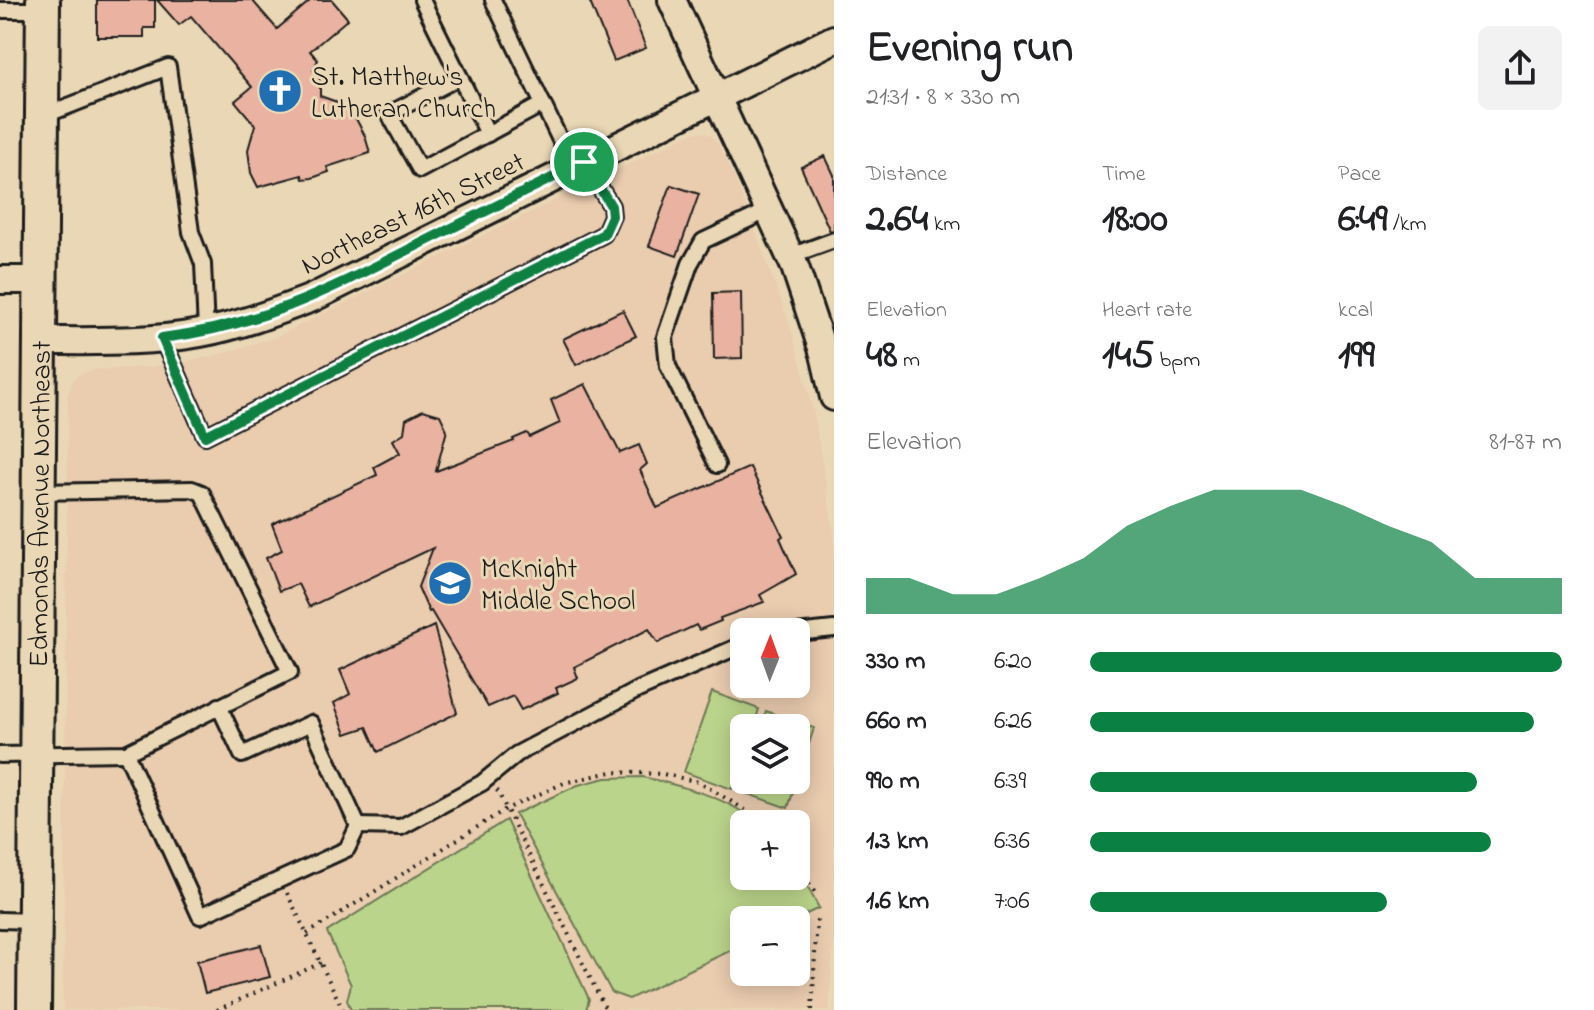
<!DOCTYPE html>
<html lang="en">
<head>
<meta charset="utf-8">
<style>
  :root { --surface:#fff; --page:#f2f2f2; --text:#202124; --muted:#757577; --accent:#0b8043 }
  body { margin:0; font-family:"Indie Flower",sans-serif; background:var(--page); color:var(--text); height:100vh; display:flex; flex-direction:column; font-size:30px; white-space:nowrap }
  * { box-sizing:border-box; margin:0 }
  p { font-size:26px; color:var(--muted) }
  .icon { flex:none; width:44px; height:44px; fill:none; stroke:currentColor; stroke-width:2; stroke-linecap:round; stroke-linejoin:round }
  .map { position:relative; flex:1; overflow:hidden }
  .sheet { display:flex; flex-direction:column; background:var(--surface); width:760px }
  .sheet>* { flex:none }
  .needle { width:52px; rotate:1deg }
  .buttons { position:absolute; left:730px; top:618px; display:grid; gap:16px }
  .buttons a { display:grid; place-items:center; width:80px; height:80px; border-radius:12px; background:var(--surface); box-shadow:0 4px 20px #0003; font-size:40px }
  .pin { position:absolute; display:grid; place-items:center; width:68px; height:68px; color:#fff; margin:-34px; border:4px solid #fff; border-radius:50%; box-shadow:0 2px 8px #0007 }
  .round { display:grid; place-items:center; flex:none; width:84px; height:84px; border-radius:12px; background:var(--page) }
  .headline { display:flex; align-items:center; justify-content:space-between; height:136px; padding:0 32px }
  h1 { font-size:44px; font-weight:800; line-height:60px }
  .stats { display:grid; grid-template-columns:repeat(3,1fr); gap:12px; height:136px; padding:8px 32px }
  .stats div { display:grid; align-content:center }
  .stats b { font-size:40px; font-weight:800 }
  .stats small { font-size:22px; font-weight:400 }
  .stats p { font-size:22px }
  .chart { height:224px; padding:16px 32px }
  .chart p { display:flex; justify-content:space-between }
  .chart svg { width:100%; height:144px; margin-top:8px; fill:var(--accent); opacity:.7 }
  ul { padding:0 32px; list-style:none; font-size:26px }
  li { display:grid; grid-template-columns:128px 96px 1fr; align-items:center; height:60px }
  li i { height:20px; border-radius:10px; background:var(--accent) }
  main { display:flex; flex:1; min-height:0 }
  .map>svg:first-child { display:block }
  .built { fill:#eaccaf; fill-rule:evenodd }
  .green { fill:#bbd48b; stroke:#6c7854; stroke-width:2 }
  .building { fill:#eab3a1; stroke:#1c1c1c; stroke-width:2 }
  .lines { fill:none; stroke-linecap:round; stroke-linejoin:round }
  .service-casing { stroke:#1c1c1c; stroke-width:20 }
  .minor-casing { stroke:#1c1c1c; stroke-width:32 }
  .tertiary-casing { stroke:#1c1c1c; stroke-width:38 }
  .path { stroke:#1c1c1c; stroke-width:4; stroke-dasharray:2 6; stroke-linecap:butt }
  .service { stroke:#ead7b5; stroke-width:14 }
  .minor { stroke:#ead7b5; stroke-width:26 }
  .tertiary { stroke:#ead7b5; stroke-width:32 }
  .route-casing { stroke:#fff; stroke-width:16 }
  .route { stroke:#0b8043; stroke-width:10 }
  .labels { text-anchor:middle; stroke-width:6; stroke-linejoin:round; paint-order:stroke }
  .poi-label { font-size:28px; fill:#1c1c1c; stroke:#ead7b5; text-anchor:start }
  .street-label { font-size:28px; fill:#1c1c1c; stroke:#ead7b5 }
</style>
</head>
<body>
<main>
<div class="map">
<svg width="834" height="1010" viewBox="0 0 834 1010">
  <rect width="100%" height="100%" fill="#ead7b5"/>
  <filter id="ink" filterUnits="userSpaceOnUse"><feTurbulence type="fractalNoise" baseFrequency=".0125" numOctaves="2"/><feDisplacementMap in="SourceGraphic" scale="16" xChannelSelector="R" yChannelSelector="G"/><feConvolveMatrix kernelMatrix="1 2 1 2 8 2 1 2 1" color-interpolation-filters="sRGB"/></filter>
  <g filter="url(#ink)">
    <path class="built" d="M702 132 711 135 717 142 735 178 790 325 813 409 834 533V937L829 1010H63L68 394 73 380 78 375 93 370 151 367 210 357 276 337 692 133ZM744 632H796V684H744ZM744 728H796V780H744ZM744 824H796V876H744ZM744 920H796V972H744Z"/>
    <g class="green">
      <polygon points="712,692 759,709 753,728 744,728 744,755 732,789 684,772"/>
      <polygon points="766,711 814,728 788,808 739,791 744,777 744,780 796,780 796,728 760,728"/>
      <path d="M643 777C681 786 729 797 758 824H744V876H796V865L819 908 794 920H744V944L629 999 612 993 515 814 578 785 606 778Z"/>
      <polygon points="506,820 589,999 586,1010 351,1010 347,1000 351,985 327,932"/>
    </g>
    <g class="building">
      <polygon points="97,0 155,0 155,28 144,28 144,37 97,37"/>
      <polygon points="157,0 252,0 277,29 311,0 332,0 348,19 310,51 318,60 313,70 320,74 320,96 334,101 354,115 365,136 370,153 327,167 329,172 312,178 303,179 302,175 258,187 251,173 248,150 255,125 235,101 252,87 191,16 179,25"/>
      <polygon points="589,0 627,0 646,48 614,61"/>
      <polygon points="825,156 834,175 834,230 830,231 801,167"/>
      <polygon points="671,185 699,194 677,256 649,246"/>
      <polygon points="741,292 742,358 714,359 713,293"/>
      <polygon points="623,310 636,336 576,365 563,339"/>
      <polygon points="585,384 620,453 639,445 647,464 640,470 657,508 750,467 783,536 780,538 796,574 760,595 764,602 720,618 721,621 699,630 696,625 658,643 649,629 574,667 578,678 556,688 558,693 521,710 513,696 488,707 431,611 429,612 418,587 433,548 309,607 298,584 279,591 266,558 282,550 272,524 377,475 374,467 400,453 393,440 404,433 406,419 423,410 440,415 447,430 436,471 514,441 513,439 527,433 530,437 560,423 551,400"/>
      <polygon points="434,626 457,713 378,752 367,727 346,734 334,703 350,694 340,670"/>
      <polygon points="261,945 270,977 205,993 197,961"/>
    </g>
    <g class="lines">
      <g class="service-casing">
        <g id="service">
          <polyline points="422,0 488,134"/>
          <polyline points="493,0 573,167"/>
          <polyline points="0,10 43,10"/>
          <polyline points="460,77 389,114 420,170 543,104"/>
          <polyline points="43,116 168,67 191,232 203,264 206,331"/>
          <polyline points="790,256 834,240"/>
          <polyline points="162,338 205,436 604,234 612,216 611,206 584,162"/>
          <polyline points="717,465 668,366 665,337 690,264 703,241 769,210"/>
          <polyline points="796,633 834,629"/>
          <polyline points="219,706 242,755 311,723 358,826"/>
          <polyline points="126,753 200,916 347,849 358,826"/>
          <polyline points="0,755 126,753 290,672 202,493 192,489 39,492"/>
          <polyline points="358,826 401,827 482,783 517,754 638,690 744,644"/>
          <polyline points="0,920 35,921"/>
        </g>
      </g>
      <g class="minor-casing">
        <g id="minor">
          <polyline points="672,0 795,267 824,354 834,397"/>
          <polyline points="0,280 41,280"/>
          <path d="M40 341C93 341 148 343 200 333 239 326 275 312 312 298L834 39"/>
        </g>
      </g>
      <g class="tertiary-casing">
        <g id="tertiary">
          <path id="s1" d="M34 1010 43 0"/>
        </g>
      </g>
      <g class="path">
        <polyline points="497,790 606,1010"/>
        <polyline points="796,863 816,894"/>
        <polyline points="287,893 343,1010"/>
        <polyline points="307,934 506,809 564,783 611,772 663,774 699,782 757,817 764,824"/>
        <polyline points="217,1010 321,963"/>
        <polyline points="812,1010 817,917"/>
      </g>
      <use href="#service" class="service"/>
      <use href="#minor" class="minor"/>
      <use href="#tertiary" class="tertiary"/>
    </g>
  </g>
  <g class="lines" filter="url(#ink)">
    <g class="route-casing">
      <path id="route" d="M584 162 611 206 612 216 604 234 205 436 162 338C258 326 323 293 408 250 467 221 525 191 584 162Z"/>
    </g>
    <use href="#route" class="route"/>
  </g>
  <defs>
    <g id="church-disc" transform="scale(2.3)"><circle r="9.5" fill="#1f6fb2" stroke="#ead7b5"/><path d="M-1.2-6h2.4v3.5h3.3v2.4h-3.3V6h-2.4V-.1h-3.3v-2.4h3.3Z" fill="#fff"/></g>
    <g id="school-disc" transform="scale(2.3)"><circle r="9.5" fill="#1f6fb2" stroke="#ead7b5"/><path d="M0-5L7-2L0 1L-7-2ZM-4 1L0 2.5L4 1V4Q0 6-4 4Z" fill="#fff"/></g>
  </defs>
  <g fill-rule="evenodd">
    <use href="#church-disc" x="280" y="91"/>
    <use href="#school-disc" x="450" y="583"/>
  </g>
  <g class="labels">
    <g class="poi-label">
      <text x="311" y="85">St. Matthew's<tspan x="311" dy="32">Lutheran Church</tspan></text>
      <text x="481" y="577">McKnight<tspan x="481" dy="32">Middle School</tspan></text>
    </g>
    <g class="street-label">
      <text transform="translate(412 212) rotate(-26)" y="10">Northeast 16th Street</text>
      <text dy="10" stroke="none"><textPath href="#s1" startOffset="506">Edmonds Avenue Northeast</textPath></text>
    </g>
  </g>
</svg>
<div class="buttons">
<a><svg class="needle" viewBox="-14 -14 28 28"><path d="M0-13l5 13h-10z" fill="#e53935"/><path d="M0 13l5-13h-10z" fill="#757577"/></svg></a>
<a><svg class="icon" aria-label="layers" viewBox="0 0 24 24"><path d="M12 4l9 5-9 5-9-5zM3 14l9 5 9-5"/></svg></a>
<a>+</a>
<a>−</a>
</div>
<div class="pin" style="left:584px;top:162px;background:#1e9e55"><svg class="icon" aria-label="arrive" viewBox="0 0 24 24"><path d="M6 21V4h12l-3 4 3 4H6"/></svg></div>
</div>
<section class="sheet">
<div class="headline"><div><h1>Evening run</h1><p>21:31 · 8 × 330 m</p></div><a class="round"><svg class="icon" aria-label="share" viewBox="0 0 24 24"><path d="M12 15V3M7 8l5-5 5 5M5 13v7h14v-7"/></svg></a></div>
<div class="stats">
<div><p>Distance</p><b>2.64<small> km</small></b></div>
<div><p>Time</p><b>18:00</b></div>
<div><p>Pace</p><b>6:49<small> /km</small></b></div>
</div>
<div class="stats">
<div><p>Elevation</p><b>48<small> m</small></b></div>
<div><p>Heart rate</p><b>145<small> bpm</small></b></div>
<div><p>kcal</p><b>199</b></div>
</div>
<div class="chart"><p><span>Elevation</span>81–87 m</p>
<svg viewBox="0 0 160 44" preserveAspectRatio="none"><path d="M0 44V33L10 33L20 38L30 38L40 33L50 27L60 17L70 11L80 6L90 6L100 6L110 11L120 17L130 22L140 33L150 33L160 33V44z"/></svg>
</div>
<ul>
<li><b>330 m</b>6:20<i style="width:100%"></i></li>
<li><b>660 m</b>6:26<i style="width:94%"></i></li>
<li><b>990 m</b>6:39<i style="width:82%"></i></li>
<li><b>1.3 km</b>6:36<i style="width:85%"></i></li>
<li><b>1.6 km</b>7:06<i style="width:63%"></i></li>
</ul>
</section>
</main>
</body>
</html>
